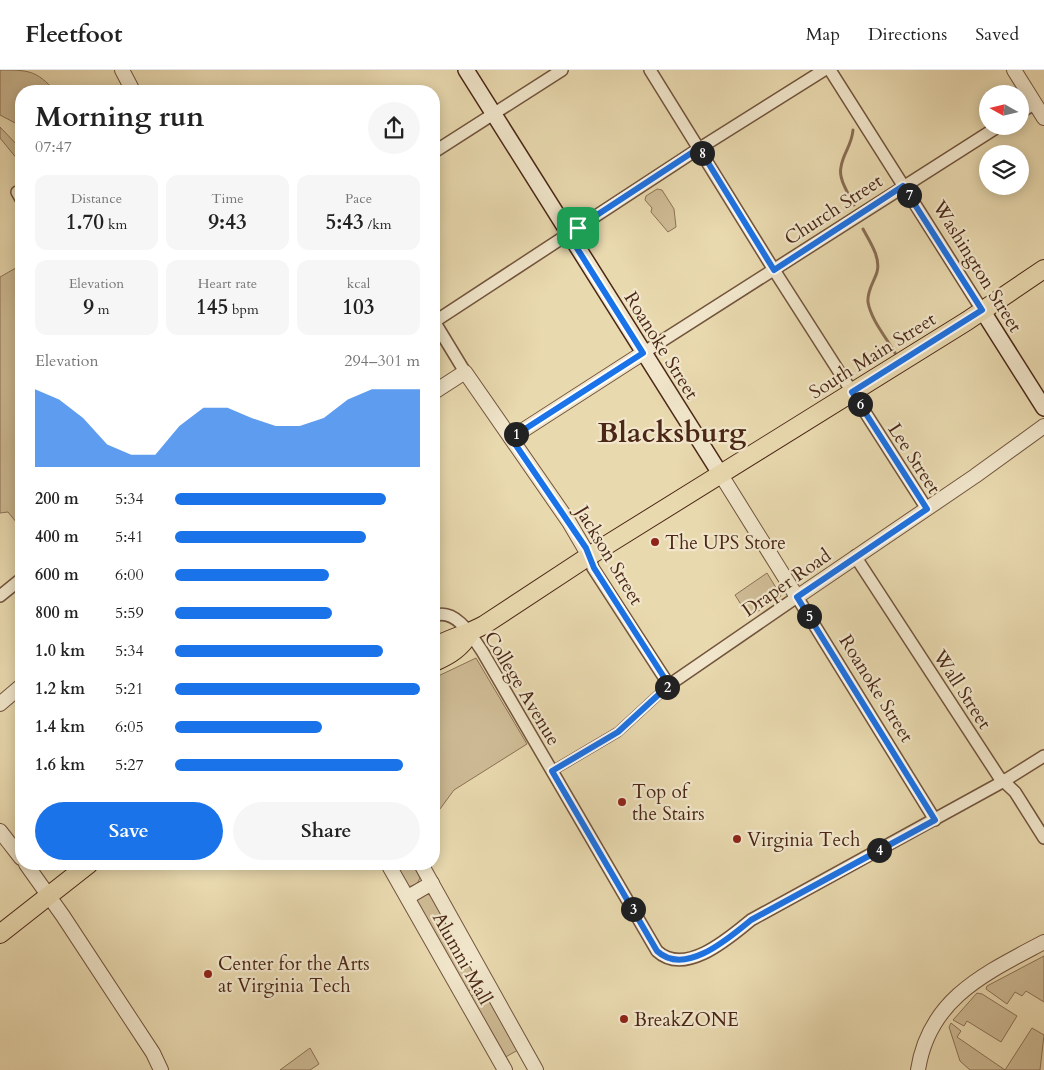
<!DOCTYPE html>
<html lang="en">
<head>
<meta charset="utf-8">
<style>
  :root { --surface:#fff; --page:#f6f6f6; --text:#222; --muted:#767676; --line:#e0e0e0; --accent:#1a73e8 }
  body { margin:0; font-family:Cardo,serif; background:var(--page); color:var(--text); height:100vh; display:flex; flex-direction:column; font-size:19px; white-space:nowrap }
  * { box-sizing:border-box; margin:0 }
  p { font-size:16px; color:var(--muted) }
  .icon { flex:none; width:28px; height:28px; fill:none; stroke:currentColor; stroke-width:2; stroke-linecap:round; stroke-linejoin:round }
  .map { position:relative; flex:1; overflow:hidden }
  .details { position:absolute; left:15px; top:15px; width:425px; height:785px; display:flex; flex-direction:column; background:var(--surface); border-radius:20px; box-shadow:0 2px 12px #0003 }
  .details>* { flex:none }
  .needle { width:32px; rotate:278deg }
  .controls { position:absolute; left:979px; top:15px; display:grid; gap:10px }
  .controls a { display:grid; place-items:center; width:50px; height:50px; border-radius:50%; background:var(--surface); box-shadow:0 2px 12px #0003; font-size:25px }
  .pin { position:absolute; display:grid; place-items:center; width:42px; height:42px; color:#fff; margin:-21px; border-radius:10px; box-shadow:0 2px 8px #0006 }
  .km { position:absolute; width:25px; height:25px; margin:-12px; border-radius:50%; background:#222; color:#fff; font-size:14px; line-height:25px; text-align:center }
  .round { display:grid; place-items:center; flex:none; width:52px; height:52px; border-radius:26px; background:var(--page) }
  .overview { display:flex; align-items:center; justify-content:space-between; height:85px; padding:0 20px }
  h1 { font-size:28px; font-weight:700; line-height:38px }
  .metrics { display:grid; grid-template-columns:repeat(3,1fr); gap:8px; height:85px; padding:5px 20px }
  .metrics div { display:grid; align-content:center; border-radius:12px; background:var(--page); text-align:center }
  .metrics b { font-size:21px; font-weight:700 }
  .metrics small { font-size:14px; font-weight:400 }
  .metrics p { font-size:14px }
  .chart { height:140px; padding:10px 20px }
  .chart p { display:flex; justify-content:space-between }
  .chart svg { width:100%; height:90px; margin-top:5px; fill:var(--accent); opacity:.7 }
  .primary-button { display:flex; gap:10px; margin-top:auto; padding:10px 20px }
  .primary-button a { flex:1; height:58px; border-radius:30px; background:var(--accent); color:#fff; font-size:20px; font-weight:700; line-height:58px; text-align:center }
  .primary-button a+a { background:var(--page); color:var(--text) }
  ul { padding:0 20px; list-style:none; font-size:16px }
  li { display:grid; grid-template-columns:80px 60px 1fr; align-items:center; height:38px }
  li i { height:12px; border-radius:6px; background:var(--accent) }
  header { display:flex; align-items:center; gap:30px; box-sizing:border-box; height:70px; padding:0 25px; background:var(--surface); border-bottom:1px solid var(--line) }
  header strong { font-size:24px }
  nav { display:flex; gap:28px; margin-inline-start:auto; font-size:18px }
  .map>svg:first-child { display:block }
  .green { fill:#cebb95; stroke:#8c7156 }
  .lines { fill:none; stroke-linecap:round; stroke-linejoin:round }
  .stream { stroke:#896d53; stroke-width:3 }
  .pedestrian-casing { stroke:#72543c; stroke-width:11 }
  .minor-casing { stroke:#72543c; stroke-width:14 }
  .tertiary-casing { stroke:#72543c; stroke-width:16 }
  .secondary-casing { stroke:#4a2716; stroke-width:18 }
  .primary-casing { stroke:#4a2716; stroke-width:20 }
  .pedestrian { stroke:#f1e6cb; stroke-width:9 }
  .minor { stroke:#f1e6cb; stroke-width:11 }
  .tertiary { stroke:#f1e6cb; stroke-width:14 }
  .secondary { stroke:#f1e6cb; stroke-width:15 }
  .primary { stroke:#e9d9af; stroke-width:18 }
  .route-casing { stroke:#fff; stroke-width:10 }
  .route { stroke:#1a73e8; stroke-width:6 }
  .poi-dot { fill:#8f2418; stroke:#f1e6cb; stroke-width:2 }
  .labels { text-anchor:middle; stroke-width:4.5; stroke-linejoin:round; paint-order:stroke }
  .street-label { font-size:19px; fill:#4a2716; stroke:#f1e6cb }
  .poi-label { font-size:19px; fill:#4a2716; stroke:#f1e6cb; text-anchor:start }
  .town-label { font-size:29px; font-weight:bold; fill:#4a2716; stroke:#f1e6cb }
</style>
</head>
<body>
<header>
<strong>Fleetfoot</strong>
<nav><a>Map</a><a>Directions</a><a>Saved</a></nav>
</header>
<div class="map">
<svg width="1044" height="1000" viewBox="0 0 1044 1000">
  <rect width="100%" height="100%" fill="#e9d9af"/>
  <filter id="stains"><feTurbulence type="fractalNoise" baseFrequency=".004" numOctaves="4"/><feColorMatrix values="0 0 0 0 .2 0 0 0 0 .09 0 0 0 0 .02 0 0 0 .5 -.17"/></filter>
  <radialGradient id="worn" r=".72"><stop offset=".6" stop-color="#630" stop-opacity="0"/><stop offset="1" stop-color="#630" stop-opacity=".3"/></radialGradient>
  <g class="green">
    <path d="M0 0C28 0 36 0 55 21H21V56L0 45Z"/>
    <polygon points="0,57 21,79 21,108 18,90 0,68"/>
    <polygon points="657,119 662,120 674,139 676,157 668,162 651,142 652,138 645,130 646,126"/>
    <polygon points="21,195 21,458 8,442 0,443 0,207"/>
    <polygon points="767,503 781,526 749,547 735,525"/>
    <polygon points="476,588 527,674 454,720 434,747 434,608"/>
    <polygon points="393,794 413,794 420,808 417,814 408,817"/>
    <polygon points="426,824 430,825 480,914 465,923 416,830"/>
    <polygon points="1044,886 1044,932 1026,921 1022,926 1015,922 1007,934 986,919 987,916"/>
    <polygon points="483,919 518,980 502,989 468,928"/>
    <polygon points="977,923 982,924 1017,946 1001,972 967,951 964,956 953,950"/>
    <polygon points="951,953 961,961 957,967 1005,1000 1032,958 1044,965 1040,1000 970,1000 960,991 949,957"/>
    <polygon points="310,978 319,994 310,1000 280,1000"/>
  </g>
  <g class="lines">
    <g class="stream">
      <path d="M853 60C852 75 843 83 841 97 838 109 849 124 854 135"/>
      <path d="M863 159C870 172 881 188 877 202 874 212 867 220 868 232 871 250 886 267 895 283"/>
    </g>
    <g class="pedestrian-casing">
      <polyline id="pedestrian" points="552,701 618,662 669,615"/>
    </g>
    <g class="minor-casing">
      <g id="minor">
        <polyline points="650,0 774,200 927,439"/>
        <polyline points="830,0 982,240"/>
        <polyline points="1020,43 1035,33"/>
        <polyline points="434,82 562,0"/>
        <polyline points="17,122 21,129"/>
        <polyline points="434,251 465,302"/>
        <polyline points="434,252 692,83 824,0"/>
        <polyline points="643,283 999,56"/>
        <polyline points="589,486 593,498 669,615 797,527 935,750"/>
        <polyline points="855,486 999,707 1015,722 1044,768"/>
        <polyline points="0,526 21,509"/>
        <path d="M434 546C455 537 472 566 482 581L657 881C685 907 729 868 751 850L1004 711 1044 686"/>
      </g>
    </g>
    <g class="tertiary-casing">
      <g id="tertiary">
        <polyline points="122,0 133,21"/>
        <polyline points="1014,0 1044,48"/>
        <polyline points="434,322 465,302 569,452 589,486"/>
        <polyline points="511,368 643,283"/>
        <polyline points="721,405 797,527 975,406 1044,356"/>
        <polyline points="0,634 21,616"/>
        <polyline points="0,761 21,788"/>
        <polyline points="26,794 63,846 153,983 161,1000"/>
        <polyline points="388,794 505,1000"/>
        <polyline points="421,794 536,1000"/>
        <polyline points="408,827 432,813"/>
        <path d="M918 1000C929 928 986 903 1044 872"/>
      </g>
    </g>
    <g class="secondary-casing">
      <g id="secondary">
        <polyline points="466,0 721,405"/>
        <polyline points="982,240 1044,338"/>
      </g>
    </g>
    <g class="primary-casing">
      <g id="primary">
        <path d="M434 577C450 568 468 564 484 555L589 486 967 251 1044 199"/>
        <path d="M434 592C450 585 461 578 470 563"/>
        <polyline points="0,864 89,794"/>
      </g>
    </g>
    <use href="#pedestrian" class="pedestrian"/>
    <use href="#minor" class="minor"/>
    <use href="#tertiary" class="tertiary"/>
    <use href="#secondary" class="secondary"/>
    <use href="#primary" class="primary"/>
  </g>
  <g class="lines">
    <g class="route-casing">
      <path id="route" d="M699 78 774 200 903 116 982 240 852 322 927 439 797 527 935 750 751 850C729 868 685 907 657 881L552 701 618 662 669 615 594 498 586 478 511 368 643 283 568 164Z"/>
    </g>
    <use href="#route" class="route"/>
  </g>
  <g class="poi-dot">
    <circle cx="655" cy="472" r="5"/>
    <circle cx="622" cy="732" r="5"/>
    <circle cx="737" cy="769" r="5"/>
    <circle cx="208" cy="904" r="5"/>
    <circle cx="624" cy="949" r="5"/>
  </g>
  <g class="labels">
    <g class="street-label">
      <text transform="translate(833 139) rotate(-33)" y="7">Church Street</text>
      <text transform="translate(978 196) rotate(58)" y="7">Washington Street</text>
      <text transform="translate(662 275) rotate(58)" y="7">Roanoke Street</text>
      <text transform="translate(872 285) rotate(-32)" y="7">South Main Street</text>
      <text transform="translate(915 388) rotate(57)" y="7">Lee Street</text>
      <text transform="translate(610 485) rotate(59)" y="7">Jackson Street</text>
      <text transform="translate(786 512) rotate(-35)" y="7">Draper Road</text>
      <text transform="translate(523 618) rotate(59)" y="7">College Avenue</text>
      <text transform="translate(877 618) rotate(58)" y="7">Roanoke Street</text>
      <text transform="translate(963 619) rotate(57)" y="7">Wall Street</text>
      <text transform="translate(463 888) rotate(61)" y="7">Alumni Mall</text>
    </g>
    <g class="poi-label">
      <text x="665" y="479">The UPS Store</text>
      <text x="632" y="728">Top of<tspan x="632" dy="22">the Stairs</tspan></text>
      <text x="747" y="776">Virginia Tech</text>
      <text x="218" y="900">Center for the Arts<tspan x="218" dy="22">at Virginia Tech</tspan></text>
      <text x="634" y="956">BreakZONE</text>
    </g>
    <g class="town-label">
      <text x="672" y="372">Blacksburg</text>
    </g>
  </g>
  <rect width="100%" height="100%" filter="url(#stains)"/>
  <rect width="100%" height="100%" fill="url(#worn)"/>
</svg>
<div class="controls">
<a><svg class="needle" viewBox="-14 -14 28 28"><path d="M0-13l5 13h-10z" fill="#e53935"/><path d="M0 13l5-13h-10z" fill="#767676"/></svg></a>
<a><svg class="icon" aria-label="layers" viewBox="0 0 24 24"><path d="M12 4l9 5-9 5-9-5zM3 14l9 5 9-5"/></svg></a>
</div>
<div class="pin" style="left:578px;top:158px;background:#1e9e55"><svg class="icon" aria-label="arrive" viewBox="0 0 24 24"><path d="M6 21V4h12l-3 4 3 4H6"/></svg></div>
<b class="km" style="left:516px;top:364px">1</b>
<b class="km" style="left:667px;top:617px">2</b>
<b class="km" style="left:633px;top:839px">3</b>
<b class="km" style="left:879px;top:780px">4</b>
<b class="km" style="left:809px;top:546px">5</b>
<b class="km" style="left:860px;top:334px">6</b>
<b class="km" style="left:909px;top:125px">7</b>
<b class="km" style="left:702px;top:83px">8</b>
<section class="details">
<div class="overview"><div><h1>Morning run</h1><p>07:47</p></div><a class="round"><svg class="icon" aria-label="share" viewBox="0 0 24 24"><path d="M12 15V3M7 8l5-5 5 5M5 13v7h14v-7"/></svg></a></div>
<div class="metrics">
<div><p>Distance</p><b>1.70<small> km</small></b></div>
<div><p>Time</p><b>9:43</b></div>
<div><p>Pace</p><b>5:43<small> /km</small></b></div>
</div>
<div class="metrics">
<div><p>Elevation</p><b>9<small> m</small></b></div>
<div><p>Heart rate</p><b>145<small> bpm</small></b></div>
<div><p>kcal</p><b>103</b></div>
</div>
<div class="chart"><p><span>Elevation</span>294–301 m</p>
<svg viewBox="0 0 160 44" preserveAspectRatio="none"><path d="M0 44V6L10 11L20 20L30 33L40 38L50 38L60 24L70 15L80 15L90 20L100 24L110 24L120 20L130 11L140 6L150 6L160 6V44z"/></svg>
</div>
<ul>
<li><b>200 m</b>5:34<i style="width:86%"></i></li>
<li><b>400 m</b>5:41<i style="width:78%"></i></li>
<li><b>600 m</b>6:00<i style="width:63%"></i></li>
<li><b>800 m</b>5:59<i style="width:64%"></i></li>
<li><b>1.0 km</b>5:34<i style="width:85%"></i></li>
<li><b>1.2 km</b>5:21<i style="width:100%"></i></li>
<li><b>1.4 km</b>6:05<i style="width:60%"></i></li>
<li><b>1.6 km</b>5:27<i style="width:93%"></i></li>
</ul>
<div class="primary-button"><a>Save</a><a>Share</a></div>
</section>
</div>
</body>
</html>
